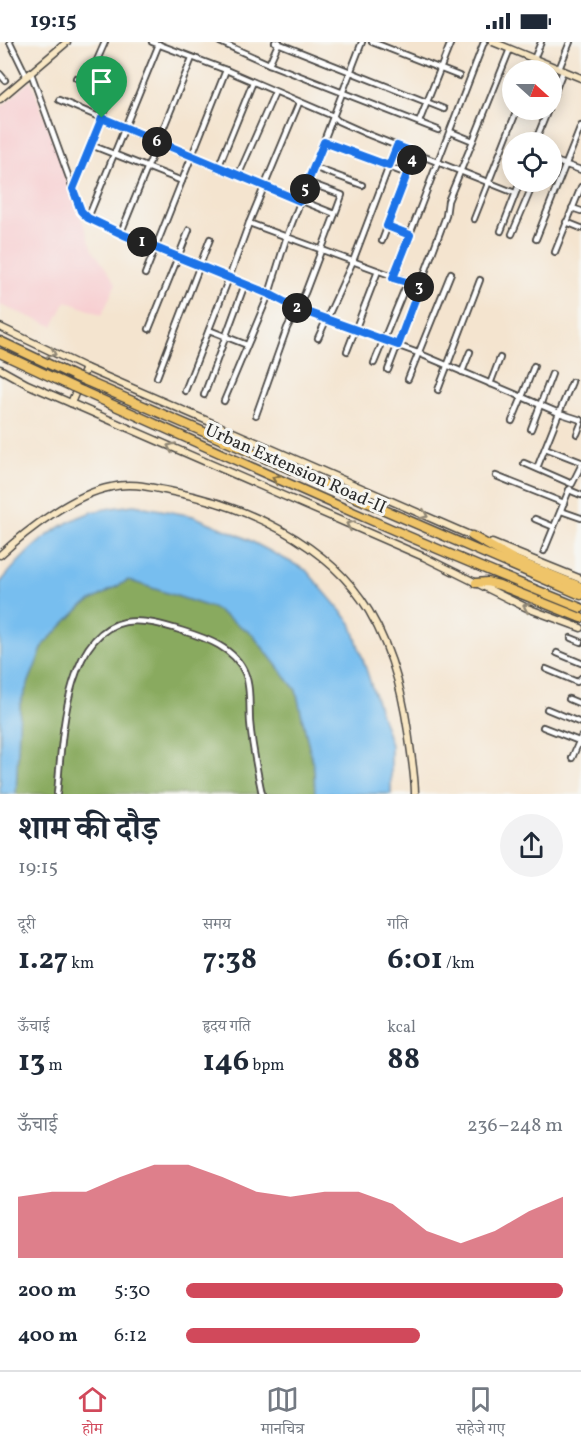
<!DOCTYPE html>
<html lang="hi">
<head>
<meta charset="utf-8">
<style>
  :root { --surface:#fff; --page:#f2f2f3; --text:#1f2937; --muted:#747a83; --line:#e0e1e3; --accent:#d1495b }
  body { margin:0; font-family:Vollkorn,"Noto Serif Devanagari",serif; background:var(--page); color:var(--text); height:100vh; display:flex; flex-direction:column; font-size:22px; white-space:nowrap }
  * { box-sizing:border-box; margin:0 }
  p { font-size:20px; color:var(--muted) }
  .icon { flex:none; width:33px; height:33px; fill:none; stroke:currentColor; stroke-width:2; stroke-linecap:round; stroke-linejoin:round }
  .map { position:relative; height:752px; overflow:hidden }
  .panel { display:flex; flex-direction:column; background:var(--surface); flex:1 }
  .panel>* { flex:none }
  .needle { width:39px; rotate:111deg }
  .controls { position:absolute; left:502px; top:18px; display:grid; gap:12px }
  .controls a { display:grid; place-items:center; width:60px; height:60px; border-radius:50%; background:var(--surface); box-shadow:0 3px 15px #0003; font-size:30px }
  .pin { position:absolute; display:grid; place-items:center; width:51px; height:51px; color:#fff; margin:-62px -26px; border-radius:50% 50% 50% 0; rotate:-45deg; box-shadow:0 0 6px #0007 }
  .pin .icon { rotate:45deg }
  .km { position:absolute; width:30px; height:30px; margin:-15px; border-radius:50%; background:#222; color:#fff; font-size:16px; line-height:30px; text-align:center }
  .round { display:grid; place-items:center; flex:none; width:63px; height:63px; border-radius:32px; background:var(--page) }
  .head { display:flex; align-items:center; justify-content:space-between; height:102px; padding:0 18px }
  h1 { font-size:33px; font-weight:700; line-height:45px }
  .figures { display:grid; grid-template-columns:repeat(3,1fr); gap:9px; height:102px; padding:6px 18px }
  .figures div { display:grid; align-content:center }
  .figures b { font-size:30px; font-weight:700 }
  .figures small { font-size:16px; font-weight:400 }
  .figures p { font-size:16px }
  .chart { height:168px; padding:12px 18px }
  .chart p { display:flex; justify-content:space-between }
  .chart svg { width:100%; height:108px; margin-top:6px; fill:var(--accent); opacity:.7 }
  ul { padding:0 18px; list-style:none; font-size:20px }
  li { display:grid; grid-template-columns:96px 72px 1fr; align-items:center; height:45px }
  li i { height:15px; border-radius:8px; background:var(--accent) }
  .status { display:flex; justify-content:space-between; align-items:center; height:42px; padding:0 30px; background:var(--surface); direction:ltr }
  .status svg { height:16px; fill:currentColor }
  .tabs { display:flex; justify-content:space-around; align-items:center; height:84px; border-top:2px solid var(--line); background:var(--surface); font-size:16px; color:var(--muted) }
  .tabs a { display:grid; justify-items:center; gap:3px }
  .tabs .selected { color:var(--accent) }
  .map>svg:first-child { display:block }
  .built { fill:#f7cfd1 }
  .forest { fill:#89aa5e; stroke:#5a6a44; stroke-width:1.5 }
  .water { fill:#77beef; stroke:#51748d; stroke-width:1.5 }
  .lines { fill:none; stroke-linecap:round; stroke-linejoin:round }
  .street-casing { stroke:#494744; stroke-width:8 }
  .secondary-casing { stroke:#494744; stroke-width:9 }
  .highway-casing { stroke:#494744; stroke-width:11 }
  .street { stroke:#fff; stroke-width:4.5 }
  .secondary { stroke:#f9e7c3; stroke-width:6 }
  .highway { stroke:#efc469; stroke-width:8 }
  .highway-bridge-casing { stroke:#494744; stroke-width:11; stroke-linecap:butt }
  .highway-bridge { stroke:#efc469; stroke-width:8 }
  .oneway { stroke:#928977 }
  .oneway2 { stroke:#837047 }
  .route-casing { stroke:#fff; stroke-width:12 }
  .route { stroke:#1a73e8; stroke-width:8 }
  .labels { text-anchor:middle; stroke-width:6; stroke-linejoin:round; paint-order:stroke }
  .street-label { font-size:18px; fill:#2b2b2b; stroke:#f6f6f2 }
</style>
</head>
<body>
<div class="status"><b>19:15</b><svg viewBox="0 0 49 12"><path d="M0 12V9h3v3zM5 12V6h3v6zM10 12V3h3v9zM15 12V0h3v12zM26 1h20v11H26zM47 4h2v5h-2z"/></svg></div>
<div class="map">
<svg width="581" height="752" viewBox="0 0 581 752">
  <rect width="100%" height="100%" fill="#f6f6f2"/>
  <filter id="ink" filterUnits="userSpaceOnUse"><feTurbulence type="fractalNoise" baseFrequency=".0167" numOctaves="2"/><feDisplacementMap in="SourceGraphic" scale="12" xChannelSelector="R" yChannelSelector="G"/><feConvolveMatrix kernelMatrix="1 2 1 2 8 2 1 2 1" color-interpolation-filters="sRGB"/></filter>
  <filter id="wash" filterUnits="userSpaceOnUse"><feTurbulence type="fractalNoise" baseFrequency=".008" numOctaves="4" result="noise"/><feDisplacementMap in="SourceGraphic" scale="24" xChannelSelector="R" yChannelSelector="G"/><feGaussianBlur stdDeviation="1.35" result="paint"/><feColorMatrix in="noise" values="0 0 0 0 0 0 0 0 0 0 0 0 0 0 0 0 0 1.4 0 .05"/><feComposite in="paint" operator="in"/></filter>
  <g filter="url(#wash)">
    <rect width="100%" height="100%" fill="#f4e4cf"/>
    <polygon class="built" points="31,38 93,208 116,241 102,273 66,259 53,284 0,263 0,66"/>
    <polygon class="forest" points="128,538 213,566 252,592 296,648 314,727 315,752 16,752 20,662 44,602 82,564"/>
    <path class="water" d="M134 463 193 474 243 495 306 528 351 581 391 703V752H315L314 727 296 648 252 592 213 566 128 538 82 564 44 602 20 662 16 752H0V541C25 510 53 483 92 470 105 466 120 465 134 463Z"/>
  </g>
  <g filter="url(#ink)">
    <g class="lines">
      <g class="street-casing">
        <g id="street">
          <polyline points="10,0 27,35"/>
          <polyline points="152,0 226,28 333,74 338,79 367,92 515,151"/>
          <polyline points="220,0 269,22 438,88"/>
          <polyline points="275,0 444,67"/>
          <polyline points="372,0 459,34"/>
          <polyline points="192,16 122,188 123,193 269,252 298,267 418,311 522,355 534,324"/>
          <polyline points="534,17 541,0"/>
          <polyline points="269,22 279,0"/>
          <polyline points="94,25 105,0"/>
          <polyline points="559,27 570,0"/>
          <polyline points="533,28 537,18"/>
          <polyline points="31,31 81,169 88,176 122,192"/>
          <polyline points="0,32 5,38"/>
          <polyline points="552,57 563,29"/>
          <polyline points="59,58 238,134 275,50"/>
          <polyline points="419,80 451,0"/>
          <polyline points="451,90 473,99 510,7"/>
          <polyline points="324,100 407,132"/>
          <polyline points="535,100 548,68"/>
          <polyline points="91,103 182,139"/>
          <polyline points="552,118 581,128"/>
          <polyline points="313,125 362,143"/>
          <polyline points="218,126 253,40"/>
          <polyline points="239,134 335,172 305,251 287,286 256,373"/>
          <polyline points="307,140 342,153 335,172"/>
          <polyline points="73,147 112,53 76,36"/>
          <polyline points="572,166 581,169"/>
          <polyline points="88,176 159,2"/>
          <polyline points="474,177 517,68"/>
          <polyline points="566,180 581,186"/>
          <polyline points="249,181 420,244 446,174 448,159 473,99"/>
          <polyline points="387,184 410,193"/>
          <polyline points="501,189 520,140"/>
          <polyline points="512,192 534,140"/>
          <polyline points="536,197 581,84"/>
          <polyline points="382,199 415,111"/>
          <polyline points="555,210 581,145"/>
          <polyline points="145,232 226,28"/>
          <polyline points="393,236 484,0"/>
          <polyline points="149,287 189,188"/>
          <polyline points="209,288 247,303"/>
          <polyline points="318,296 353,219 397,103"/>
          <polyline points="347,309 378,229"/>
          <polyline points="374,321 407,241"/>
          <polyline points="388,328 420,244"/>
          <polyline points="462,330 470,310"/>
          <polyline points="157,335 210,197"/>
          <polyline points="408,337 451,231"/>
          <polyline points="490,342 500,316"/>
          <polyline points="438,348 480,238"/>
          <polyline points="185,349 229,236 249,181 299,61"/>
          <polyline points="204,353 245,242"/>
          <polyline points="224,359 269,252 287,194 362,0"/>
          <polyline points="512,379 522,355 559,371 572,340"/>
          <polyline points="531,387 552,332"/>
          <polyline points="577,392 581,382"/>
          <polyline points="545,406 581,420"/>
          <polyline points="524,421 572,442 581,424"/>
          <polyline points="537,426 559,371 581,378"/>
          <polyline points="496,434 564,461"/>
          <polyline points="570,447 569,448 581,453"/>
          <polyline points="561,469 581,476"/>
          <polyline points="535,477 554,485"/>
          <polyline points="544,509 569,448"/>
          <polyline points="571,596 581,600"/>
          <polyline points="557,611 581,621"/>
          <polyline points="546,627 577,640 581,636"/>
          <polyline points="569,657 581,662"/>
          <polyline points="547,667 581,681"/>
          <polyline points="543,685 579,699"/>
          <polyline points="572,716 581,695"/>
          <path d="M57 752C62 705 63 592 125 580 144 577 164 583 183 589 206 596 235 606 245 631 251 645 249 665 250 680 252 705 257 728 262 752"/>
        </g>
      </g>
      <g class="secondary-casing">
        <g id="secondary">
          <polyline points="493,0 581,36"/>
          <polyline points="0,57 67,0"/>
          <polyline points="0,285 86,326 474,495"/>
          <polyline points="0,327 27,342 424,515 527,566 581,586"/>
          <polyline points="71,361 86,326"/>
          <polyline points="492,501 581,537"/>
          <path d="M0 513C27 488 74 452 111 445 131 440 149 445 169 449 244 463 328 500 369 569 395 613 405 662 411 711 413 725 415 739 415 752"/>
        </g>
      </g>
      <g class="highway-casing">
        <g id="highway">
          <polyline points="0,299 76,335"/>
          <polyline points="0,311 73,345"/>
          <polyline points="86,339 581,553"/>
          <path d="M82 349C247 423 412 499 581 566"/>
          <polyline points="472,494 515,518 581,545"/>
          <polyline points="476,541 487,540 499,543 581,576"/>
        </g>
      </g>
      <use href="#street" class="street"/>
      <use href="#secondary" class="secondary"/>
      <use href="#highway" class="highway"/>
      <g class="highway-bridge-casing">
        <g id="highway-bridge">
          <polyline points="76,335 86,339"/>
          <polyline points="73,345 82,349"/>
        </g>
      </g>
      <use href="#highway-bridge" class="highway-bridge"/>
    </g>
    <defs><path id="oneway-chevron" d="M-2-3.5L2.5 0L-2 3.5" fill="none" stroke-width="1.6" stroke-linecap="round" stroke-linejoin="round" transform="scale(1.5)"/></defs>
    <g class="oneway">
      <use href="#oneway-chevron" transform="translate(52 311) rotate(24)"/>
      <use href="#oneway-chevron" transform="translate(171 405) rotate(-156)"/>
      <use href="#oneway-chevron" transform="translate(424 473) rotate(23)"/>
      <use href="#oneway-chevron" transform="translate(350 483) rotate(-156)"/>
      <use href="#oneway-chevron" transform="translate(527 565) rotate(-156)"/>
    </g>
    <use class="oneway2" href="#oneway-chevron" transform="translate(276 437) rotate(-157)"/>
  </g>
  <g class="lines" filter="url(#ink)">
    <g class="route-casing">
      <polygon id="route" points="102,76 300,159 324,100 389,124 397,104 415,111 387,184 410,193 393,236 420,244 398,303 298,267 269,252 124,193 88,176 81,169 73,147"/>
    </g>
    <use href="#route" class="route"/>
  </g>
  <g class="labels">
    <g class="street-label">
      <text transform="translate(296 426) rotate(24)" y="6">Urban Extension Road-II</text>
    </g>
  </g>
</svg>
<div class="controls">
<a><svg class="needle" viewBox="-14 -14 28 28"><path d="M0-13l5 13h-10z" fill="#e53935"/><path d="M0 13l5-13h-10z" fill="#747a83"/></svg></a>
<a><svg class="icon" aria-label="locate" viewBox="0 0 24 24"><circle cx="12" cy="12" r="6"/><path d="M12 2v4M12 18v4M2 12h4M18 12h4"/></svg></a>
</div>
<div class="pin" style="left:102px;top:76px;background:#1e9e55"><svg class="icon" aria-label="arrive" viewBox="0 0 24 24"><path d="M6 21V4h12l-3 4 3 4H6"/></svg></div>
<b class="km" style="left:142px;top:200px">1</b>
<b class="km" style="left:297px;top:266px">2</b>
<b class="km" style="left:419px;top:245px">3</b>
<b class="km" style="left:412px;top:118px">4</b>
<b class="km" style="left:305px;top:147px">5</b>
<b class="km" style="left:157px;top:100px">6</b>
</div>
<section class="panel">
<div class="head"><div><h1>शाम की दौड़</h1><p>19:15</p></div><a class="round"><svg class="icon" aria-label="share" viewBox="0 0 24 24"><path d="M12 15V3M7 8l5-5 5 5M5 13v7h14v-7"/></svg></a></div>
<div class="figures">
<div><p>दूरी</p><b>1.27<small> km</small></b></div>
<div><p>समय</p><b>7:38</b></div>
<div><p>गति</p><b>6:01<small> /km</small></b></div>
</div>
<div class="figures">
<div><p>ऊँचाई</p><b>13<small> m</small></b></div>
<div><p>हृदय गति</p><b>146<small> bpm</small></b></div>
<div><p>kcal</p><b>88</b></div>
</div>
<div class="chart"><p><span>ऊँचाई</span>236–248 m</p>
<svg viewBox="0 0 160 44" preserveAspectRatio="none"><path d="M0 44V19L10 17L20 17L30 11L40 6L50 6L60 11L70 17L80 19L90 17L100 17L110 22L120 33L130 38L140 33L150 25L160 19V44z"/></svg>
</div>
<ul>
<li><b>200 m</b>5:30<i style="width:100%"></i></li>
<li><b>400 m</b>6:12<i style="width:62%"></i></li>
</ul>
</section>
<nav class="tabs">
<a class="selected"><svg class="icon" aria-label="home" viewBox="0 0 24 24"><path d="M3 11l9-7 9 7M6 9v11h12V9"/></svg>होम</a>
<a><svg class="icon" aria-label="map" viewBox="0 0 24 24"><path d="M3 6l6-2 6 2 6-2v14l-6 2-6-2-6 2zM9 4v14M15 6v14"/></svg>मानचित्र</a>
<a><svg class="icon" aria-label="saved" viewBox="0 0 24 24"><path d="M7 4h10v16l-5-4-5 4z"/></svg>सहेजे गए</a>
</nav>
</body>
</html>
